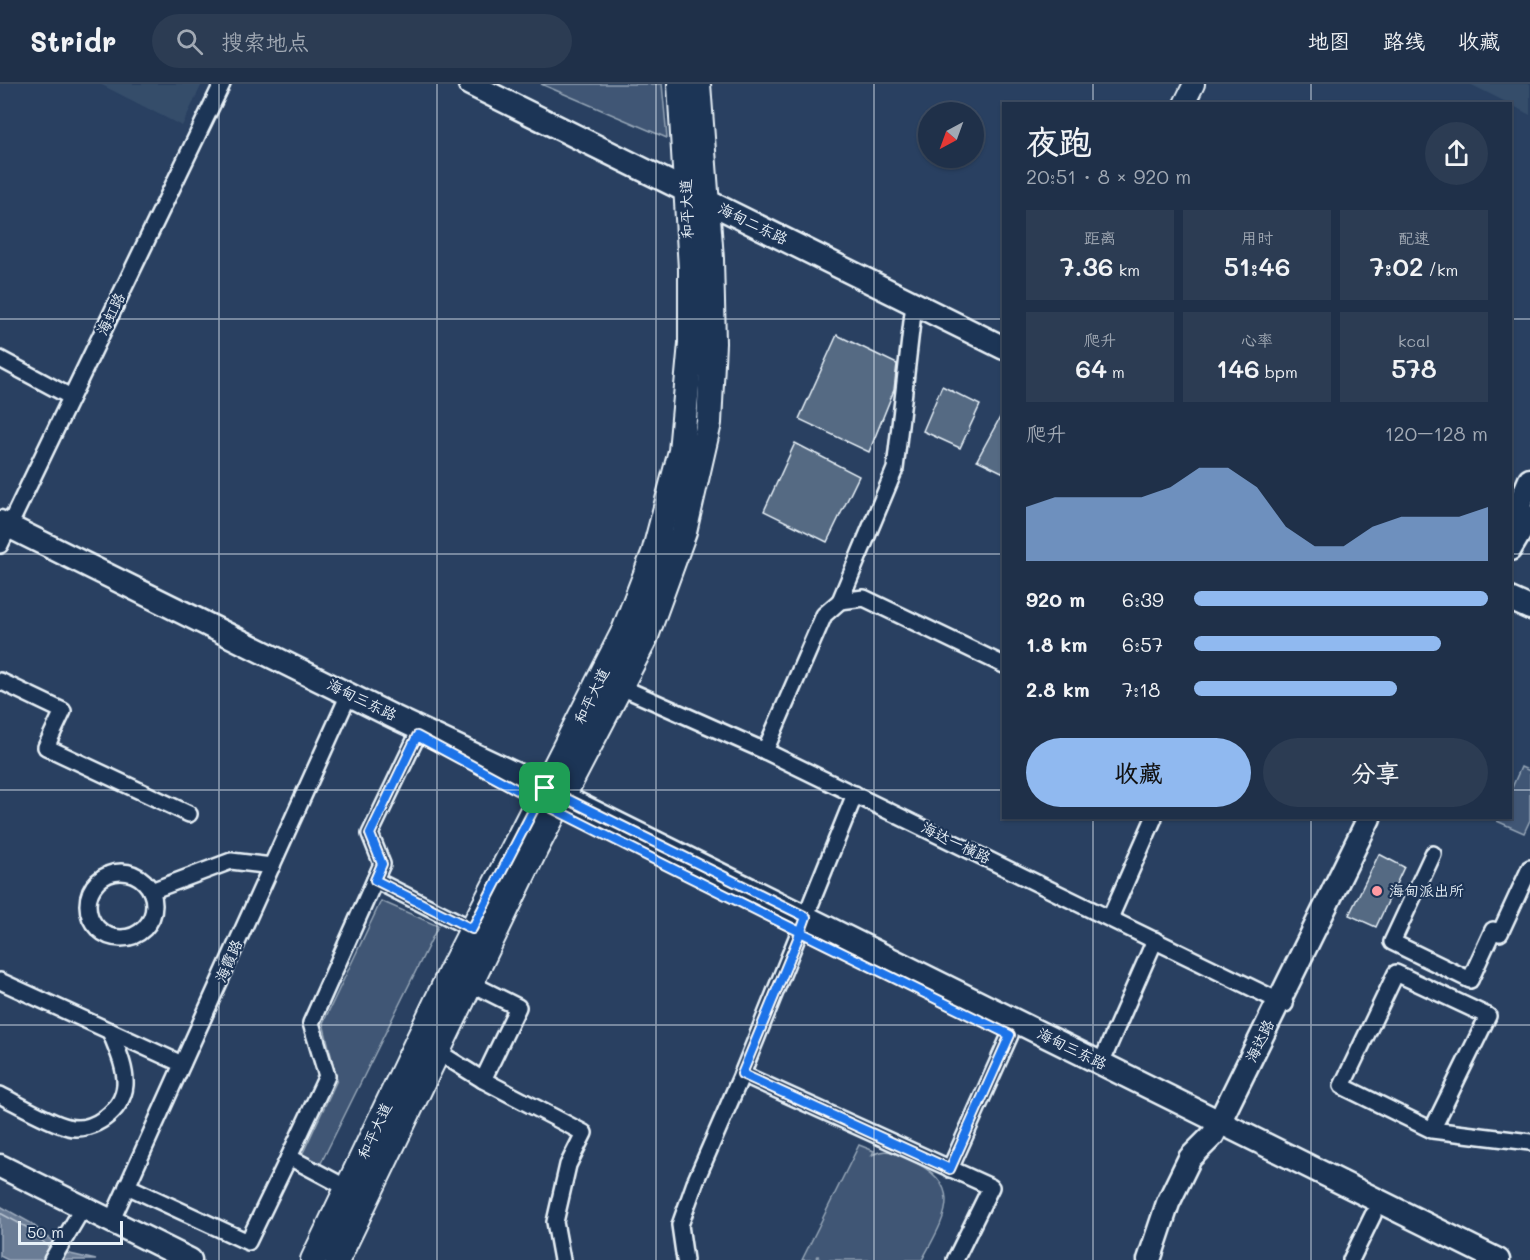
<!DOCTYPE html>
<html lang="zh">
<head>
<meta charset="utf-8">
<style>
  :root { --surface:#1f3049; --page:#2c3c53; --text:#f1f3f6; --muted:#a1a9b4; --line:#3c4b61; --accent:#90b9f0 }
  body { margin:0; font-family:Mali,"LXGW WenKai TC",sans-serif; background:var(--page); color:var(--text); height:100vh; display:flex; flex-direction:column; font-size:22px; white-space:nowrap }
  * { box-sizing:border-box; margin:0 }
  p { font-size:20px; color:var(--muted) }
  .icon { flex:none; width:33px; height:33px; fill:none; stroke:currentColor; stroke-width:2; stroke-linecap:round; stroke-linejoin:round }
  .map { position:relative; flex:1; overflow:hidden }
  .drawer { position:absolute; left:1002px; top:18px; width:510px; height:717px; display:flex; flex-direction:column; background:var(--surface); border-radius:0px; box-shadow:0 2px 4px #0004,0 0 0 2px var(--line) }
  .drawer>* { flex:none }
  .needle { width:39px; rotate:221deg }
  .tools { position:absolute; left:918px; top:18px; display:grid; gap:12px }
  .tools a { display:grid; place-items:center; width:66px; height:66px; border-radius:50%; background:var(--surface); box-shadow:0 2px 4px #0004,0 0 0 2px var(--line); font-size:30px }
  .scale { position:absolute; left:18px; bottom:15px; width:105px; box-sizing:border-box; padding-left:6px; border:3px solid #e8f1f8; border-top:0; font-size:16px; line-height:21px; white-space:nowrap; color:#e8f1f8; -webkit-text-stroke:4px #1d3557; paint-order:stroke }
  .pin { position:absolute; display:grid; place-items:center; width:51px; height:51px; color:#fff; margin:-26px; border-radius:12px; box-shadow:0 3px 9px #0006 }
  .round { display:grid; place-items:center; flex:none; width:63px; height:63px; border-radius:32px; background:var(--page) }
  .overview { display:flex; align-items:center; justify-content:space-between; height:102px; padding:0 24px }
  h1 { font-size:33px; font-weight:600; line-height:45px }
  .metrics { display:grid; grid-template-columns:repeat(3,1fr); gap:9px; height:102px; padding:6px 24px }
  .metrics div { display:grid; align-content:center; border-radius:0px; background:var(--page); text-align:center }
  .metrics b { font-size:26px; font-weight:600 }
  .metrics small { font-size:16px; font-weight:400 }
  .metrics p { font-size:16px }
  .chart { height:168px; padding:12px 24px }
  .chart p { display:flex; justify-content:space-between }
  .chart svg { width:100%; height:108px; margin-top:6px; fill:var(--accent); opacity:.7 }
  .cta { display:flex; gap:12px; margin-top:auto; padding:12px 24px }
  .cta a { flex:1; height:69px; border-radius:36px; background:var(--accent); color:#111; font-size:24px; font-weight:600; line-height:69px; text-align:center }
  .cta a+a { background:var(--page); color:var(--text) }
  ul { padding:0 24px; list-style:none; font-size:20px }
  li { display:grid; grid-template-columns:96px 72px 1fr; align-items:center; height:45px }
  li i { height:15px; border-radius:8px; background:var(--accent) }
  header { display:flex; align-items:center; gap:36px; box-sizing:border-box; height:84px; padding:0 30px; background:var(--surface); border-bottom:2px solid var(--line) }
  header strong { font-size:28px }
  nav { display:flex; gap:33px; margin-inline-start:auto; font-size:21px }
  .search { width:420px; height:54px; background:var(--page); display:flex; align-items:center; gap:15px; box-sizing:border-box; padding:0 21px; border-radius:33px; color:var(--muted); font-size:22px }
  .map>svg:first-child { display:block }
  .built { fill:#364d6b }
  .green { fill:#415774; stroke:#94a4b6; stroke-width:1.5 }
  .water { fill:#6b7c95; stroke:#9dabbd; stroke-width:1.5 }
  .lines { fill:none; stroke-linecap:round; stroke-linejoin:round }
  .shore { stroke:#b6c2d0; stroke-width:1.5 }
  .building { fill:#556a83; stroke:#e8f1f8; stroke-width:1.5 }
  .minor-casing { stroke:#e8f1f8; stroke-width:20 }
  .tertiary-casing { stroke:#e8f1f8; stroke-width:24 }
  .secondary-casing { stroke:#e8f1f8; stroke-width:27 }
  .primary-casing { stroke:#e8f1f8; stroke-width:28 }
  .minor { stroke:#1d3557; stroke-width:15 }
  .tertiary { stroke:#1d3557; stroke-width:20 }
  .secondary { stroke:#1d3557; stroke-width:22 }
  .primary { stroke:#1d3557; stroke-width:24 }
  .route-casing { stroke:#fff; stroke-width:12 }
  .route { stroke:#1a73e8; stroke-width:8 }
  .grid { fill:none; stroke:#e8f1f8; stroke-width:1.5; stroke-opacity:0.55 }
  .poi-dot { fill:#ff9aa2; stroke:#1d3557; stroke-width:2 }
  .labels { text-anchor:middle; stroke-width:4.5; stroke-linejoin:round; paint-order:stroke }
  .street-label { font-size:15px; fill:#e8f1f8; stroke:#1d3557 }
  .poi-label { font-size:15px; fill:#e8f1f8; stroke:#1d3557; text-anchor:start }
</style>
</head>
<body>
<header>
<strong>Stridr</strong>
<div class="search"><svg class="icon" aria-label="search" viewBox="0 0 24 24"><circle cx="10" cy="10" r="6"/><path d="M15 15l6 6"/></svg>搜索地点</div>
<nav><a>地图</a><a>路线</a><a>收藏</a></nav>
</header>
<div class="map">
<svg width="1530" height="1176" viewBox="0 0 1530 1176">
  <rect width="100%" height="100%" fill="#294061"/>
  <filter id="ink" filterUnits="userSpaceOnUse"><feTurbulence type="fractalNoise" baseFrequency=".0167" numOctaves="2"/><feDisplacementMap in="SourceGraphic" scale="12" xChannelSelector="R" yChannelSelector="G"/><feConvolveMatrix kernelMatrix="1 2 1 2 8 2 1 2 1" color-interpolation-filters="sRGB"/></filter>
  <g filter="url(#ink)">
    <g class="built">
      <polygon points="100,0 202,0 182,42"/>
      <polygon points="1470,0 1530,0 1530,31 1510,20"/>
    </g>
    <g class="green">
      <polygon points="541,0 662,0 667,54"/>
      <polygon points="1521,683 1530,687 1530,736 1524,749 1497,737 1498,734 1510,734 1511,706"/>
      <polygon points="381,817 438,842 320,1081 302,1071 337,996 323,939"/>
      <path d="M859 1061 874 1067 872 1071C885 1064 894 1068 907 1074 966 1101 947 1130 922 1176H820L818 1172 815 1176H802Z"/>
    </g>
    <polygon class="water" points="0,1122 31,1139 66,1169 96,1176 8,1176 0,1172"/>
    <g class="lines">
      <polyline class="shore" points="0,1129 28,1144 49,1163"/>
    </g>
    <g class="building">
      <polygon points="837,251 897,280 894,306 869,368 799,335"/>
      <polygon points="942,302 980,321 960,364 923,347"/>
      <polygon points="1004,326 1004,389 977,376"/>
      <polygon points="795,359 859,392 827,458 764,427"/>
      <polygon points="1379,770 1404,783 1376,843 1349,831"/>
    </g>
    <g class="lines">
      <g class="minor-casing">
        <g id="minor">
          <polyline points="0,275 71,313"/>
          <polyline points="0,461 222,0"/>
          <polyline points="840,517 895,385 914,220"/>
          <polyline points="0,597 63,627 46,663 189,730"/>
          <polyline points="621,603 765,667 1285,920"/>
          <polyline points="765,667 824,531 840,517 864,514 1004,581"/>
          <polyline points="1433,770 1392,858 1470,896 1493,846 1500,849 1530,784"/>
          <circle cx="121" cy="821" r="33"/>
          <polyline points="375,796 472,845"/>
          <polyline points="151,807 231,777 272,782"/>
          <polyline points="1110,834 1154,734"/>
          <polyline points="0,897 182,980"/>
          <polyline points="472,900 518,923 483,996 584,1049 568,1081 555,1138 562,1176"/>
          <polyline points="438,968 483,996"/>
          <polyline points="1101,979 1155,856"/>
          <polyline points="742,990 991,1103 955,1176"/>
          <path d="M0 1011C18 1020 50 1039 68 1043 92 1049 123 1027 125 1001 126 983 116 963 110 947"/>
          <polyline points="1432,1046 1488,932 1396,889 1342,1002 1432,1046 1530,1058"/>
          <polyline points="289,1073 327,992 311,939 382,780 370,750 417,652"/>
          <polyline points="950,1085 1010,951"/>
          <polyline points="127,1102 248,1158 289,1073 347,1104"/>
          <polyline points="111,1138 346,617"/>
          <polyline points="52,1176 78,1132"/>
          <polyline points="685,1176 680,1141 696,1096 742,990 855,710"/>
          <polyline points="1351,1176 1373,1131"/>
        </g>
      </g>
      <g class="tertiary-casing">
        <polyline id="tertiary" points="1184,20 1194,0"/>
      </g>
      <g class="secondary-casing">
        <g id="secondary">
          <polyline points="470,0 1004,264"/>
          <polyline points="0,438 394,633 545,704 1498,1176"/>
          <polyline points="1510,442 1530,396"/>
          <polyline points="1510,465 1529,433"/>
          <polyline points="1510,515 1530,524"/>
          <polyline points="0,1082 190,1176"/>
          <polyline points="1149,1176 1168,1119 1190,1074 1213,1051 1369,734"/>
        </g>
      </g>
      <g class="primary-casing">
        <g id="primary">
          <polyline points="313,1176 453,883 624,547 654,469 681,367 691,259 691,185 680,0"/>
          <polyline points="337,1176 536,764 645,555 684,448 709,339 713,259 711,175 698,0"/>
        </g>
      </g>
      <use href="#minor" class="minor"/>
      <use href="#tertiary" class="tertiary"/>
      <use href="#secondary" class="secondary"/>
      <use href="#primary" class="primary"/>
    </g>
  </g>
  <g class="lines" filter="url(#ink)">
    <g class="route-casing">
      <path id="route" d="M545 704 538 717 417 652 370 750 382 780 375 796 472 845 538 717C695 797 853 874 1010 951L950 1085 742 990 801 847 806 833 545 704"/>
    </g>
    <use href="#route" class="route"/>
  </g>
  <path class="grid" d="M219 0V1176M437 0V1176M656 0V1176M874 0V1176M1093 0V20M1311 0V20M0 235H1004M1510 235H1530M0 470H1004M1510 470H1530M0 706H1004M1510 706H1530M1093 734V1176M1311 734V1176M0 941H1530"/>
  <circle class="poi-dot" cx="1377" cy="807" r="6"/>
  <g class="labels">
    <g class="street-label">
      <text transform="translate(687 125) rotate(-92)" y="5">和平大道</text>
      <text transform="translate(753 140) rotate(26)" y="5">海甸二东路</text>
      <text transform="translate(111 230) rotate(-64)" y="5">海虹路</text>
      <text transform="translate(592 612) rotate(-64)" y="5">和平大道</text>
      <text transform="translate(362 616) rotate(26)" y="5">海甸三东路</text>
      <text transform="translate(956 759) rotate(26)" y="5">海达一横路</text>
      <text transform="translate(229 877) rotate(-66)" y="5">海霞路</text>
      <text transform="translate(1260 957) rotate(-64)" y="5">海达路</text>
      <text transform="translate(1072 965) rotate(26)" y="5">海甸三东路</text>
      <text transform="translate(375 1047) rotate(-65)" y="5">和平大道</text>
    </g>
    <g class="poi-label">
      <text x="1389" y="812">海甸派出所</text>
    </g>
  </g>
</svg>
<div class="tools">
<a><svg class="needle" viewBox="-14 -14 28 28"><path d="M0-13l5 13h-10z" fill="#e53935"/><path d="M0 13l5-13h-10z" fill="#a1a9b4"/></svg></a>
</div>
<div class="scale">50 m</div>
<div class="pin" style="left:545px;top:704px;background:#1e9e55"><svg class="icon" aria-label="arrive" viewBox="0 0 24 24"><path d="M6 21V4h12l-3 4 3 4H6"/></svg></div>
<section class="drawer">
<div class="overview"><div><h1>夜跑</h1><p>20:51 · 8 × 920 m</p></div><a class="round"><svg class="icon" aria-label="share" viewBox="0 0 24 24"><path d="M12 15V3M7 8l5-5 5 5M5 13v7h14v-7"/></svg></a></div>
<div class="metrics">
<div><p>距离</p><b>7.36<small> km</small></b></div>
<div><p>用时</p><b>51:46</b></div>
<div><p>配速</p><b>7:02<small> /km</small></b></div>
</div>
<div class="metrics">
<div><p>爬升</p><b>64<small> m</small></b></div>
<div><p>心率</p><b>146<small> bpm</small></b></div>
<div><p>kcal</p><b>578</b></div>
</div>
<div class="chart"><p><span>爬升</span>120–128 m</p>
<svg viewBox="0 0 160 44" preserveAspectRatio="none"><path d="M0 44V22L10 18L20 18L30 18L40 18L50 14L60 6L70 6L80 14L90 30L100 38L110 38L120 30L130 26L140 26L150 26L160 22V44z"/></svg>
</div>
<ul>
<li><b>920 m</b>6:39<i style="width:100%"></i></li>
<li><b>1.8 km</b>6:57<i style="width:84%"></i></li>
<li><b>2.8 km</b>7:18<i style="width:69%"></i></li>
</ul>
<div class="cta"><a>收藏</a><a>分享</a></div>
</section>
</div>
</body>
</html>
